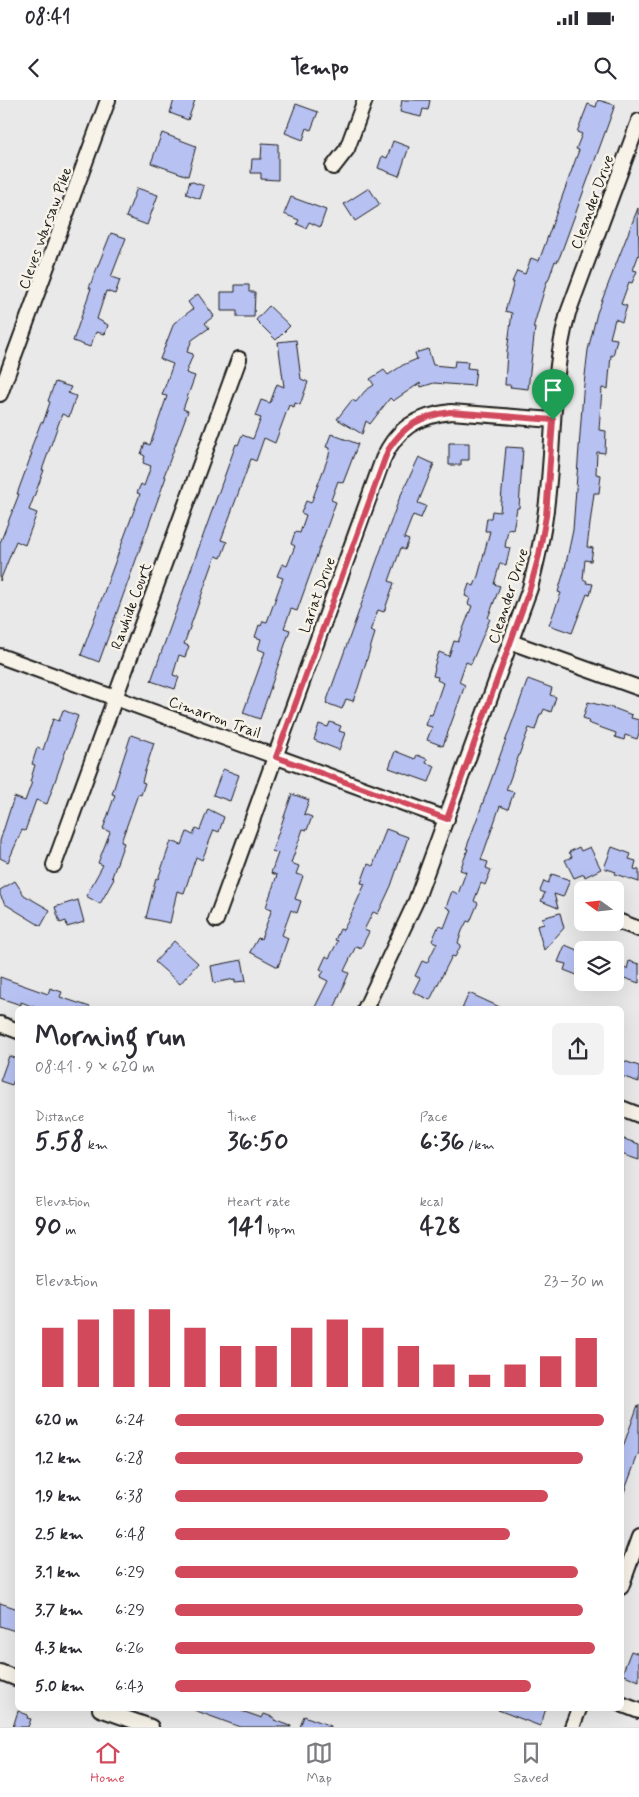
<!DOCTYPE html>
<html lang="en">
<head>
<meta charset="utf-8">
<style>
  :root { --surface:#fff; --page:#f2f2f3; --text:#2b2b33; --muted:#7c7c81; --line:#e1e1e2; --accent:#d1495b }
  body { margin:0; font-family:Mynerve,sans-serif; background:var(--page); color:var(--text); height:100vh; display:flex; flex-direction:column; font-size:19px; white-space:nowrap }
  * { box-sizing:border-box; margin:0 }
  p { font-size:16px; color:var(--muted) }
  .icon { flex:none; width:28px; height:28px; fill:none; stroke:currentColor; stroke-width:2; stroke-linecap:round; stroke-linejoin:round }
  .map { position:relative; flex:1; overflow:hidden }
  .sheet { position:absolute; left:15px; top:906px; width:609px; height:705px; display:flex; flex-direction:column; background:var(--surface); border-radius:8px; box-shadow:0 5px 20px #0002 }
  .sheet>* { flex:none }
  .needle { width:32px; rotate:285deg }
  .fabs { position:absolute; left:574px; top:781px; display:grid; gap:10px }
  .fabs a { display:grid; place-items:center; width:50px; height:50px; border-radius:8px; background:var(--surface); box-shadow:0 5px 20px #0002; font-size:25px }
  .pin { position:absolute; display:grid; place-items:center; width:42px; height:42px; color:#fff; margin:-51px -21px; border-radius:50% 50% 50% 0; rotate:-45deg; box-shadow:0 0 5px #0007 }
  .pin .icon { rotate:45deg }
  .round { display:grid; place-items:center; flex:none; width:52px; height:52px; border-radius:8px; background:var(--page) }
  .overview { display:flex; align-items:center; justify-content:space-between; height:85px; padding:0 20px }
  h1 { font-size:28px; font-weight:700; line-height:38px }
  .metrics { display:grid; grid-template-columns:repeat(3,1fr); gap:8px; height:85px; padding:5px 20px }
  .metrics div { display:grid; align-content:center }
  .metrics b { font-size:25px; font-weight:700 }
  .metrics small { font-size:14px; font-weight:400 }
  .metrics p { font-size:14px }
  .chart { height:140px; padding:10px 20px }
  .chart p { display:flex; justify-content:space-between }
  .chart svg { width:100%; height:90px; margin-top:5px; stroke:var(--accent); stroke-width:6 }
  ul { padding:0 20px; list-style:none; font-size:16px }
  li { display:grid; grid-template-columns:80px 60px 1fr; align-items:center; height:38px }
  li i { height:12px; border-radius:6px; background:var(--accent) }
  .status { display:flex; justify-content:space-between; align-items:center; height:35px; padding:0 25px; background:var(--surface); direction:ltr }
  .status svg { height:14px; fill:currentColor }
  header { display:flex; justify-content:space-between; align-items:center; height:65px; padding:0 20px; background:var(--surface); font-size:22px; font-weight:700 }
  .dock { display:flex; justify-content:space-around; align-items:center; height:70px; border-top:1px solid var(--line); background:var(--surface); font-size:14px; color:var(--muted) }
  .dock a { display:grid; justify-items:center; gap:2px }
  .dock .selected { color:var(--accent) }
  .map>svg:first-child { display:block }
  .building { fill:#b7c2f3; stroke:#1c1c1c }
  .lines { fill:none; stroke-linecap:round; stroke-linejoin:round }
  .minor-casing { stroke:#1c1c1c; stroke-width:18 }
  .minor { stroke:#f7f3e8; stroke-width:14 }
  .route-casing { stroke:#fff; stroke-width:10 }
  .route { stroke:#d1495b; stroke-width:6 }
  .labels { text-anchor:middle; stroke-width:5; stroke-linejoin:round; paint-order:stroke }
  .street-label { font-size:15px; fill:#1c1c1c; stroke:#f7f3e8 }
</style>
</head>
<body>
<div class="status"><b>08:41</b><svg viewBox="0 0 49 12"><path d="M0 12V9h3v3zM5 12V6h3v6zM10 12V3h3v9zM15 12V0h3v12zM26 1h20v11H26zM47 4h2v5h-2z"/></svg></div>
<header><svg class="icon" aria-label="back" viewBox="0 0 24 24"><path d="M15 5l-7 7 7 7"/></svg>Tempo<svg class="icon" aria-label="search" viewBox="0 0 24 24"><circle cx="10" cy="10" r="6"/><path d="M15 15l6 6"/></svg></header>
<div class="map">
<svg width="639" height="1627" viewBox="0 0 639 1627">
  <rect width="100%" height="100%" fill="#eae9ea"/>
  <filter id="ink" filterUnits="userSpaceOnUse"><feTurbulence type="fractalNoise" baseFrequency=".02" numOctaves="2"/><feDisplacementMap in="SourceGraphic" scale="10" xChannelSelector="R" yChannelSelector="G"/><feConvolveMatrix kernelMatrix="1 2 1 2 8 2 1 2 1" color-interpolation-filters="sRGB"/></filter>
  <g filter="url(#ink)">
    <g class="building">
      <polygon points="174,0 195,0 188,20 170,13"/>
      <polygon points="402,0 430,0 428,10 423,9 421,17 400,12"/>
      <polygon points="598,0 615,5 560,156 557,162 555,161 548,181 547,181 533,228 535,228 528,289 510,287 511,285 505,285 507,252 512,213 505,211 514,182 512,182 517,171 525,174 531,158 539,161 579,50 576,49 582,34 577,32 588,4 596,7"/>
      <polygon points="296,4 318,12 311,30 307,28 303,40 285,33"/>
      <polygon points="162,33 196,46 188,76 151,63"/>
      <polygon points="393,41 409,47 399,76 378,68 382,56 387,58"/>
      <polygon points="262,43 278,44 278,80 261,79 261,73 251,73 252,59 261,59"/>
      <polygon points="190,81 204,86 200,99 186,94"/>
      <polygon points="137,88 158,95 147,125 126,117"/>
      <polygon points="369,88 380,105 355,121 344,104"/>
      <polygon points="291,97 326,110 320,127 309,122 306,128 297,124 299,120 284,114"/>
      <polygon points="638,108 639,154 633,170 637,171 632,183 629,182 621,204 627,206 622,222 615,219 610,238 617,239 613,256 611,255 608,289 602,288 599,330 606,331 605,353 597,352 596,374 601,375 599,393 594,393 587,447 593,448 591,461 585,460 583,479 587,481 586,483 593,484 590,495 587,494 572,533 549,525 561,493 558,492 565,468 573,430 583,293 588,250 597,213"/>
      <polygon points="111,133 126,138 111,177 120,180 115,194 106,191 97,219 108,225 105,234 96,232 90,247 73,241 91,188 89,188"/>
      <polygon points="235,185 249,185 249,192 255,192 254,217 237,217 237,211 221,211 221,192 235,192"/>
      <polygon points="198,194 214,216 205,223 209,228 192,240 187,252 193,254 186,273 195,276 183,309 188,311 164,376 166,377 99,562 81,555 140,394 137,393 141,384 144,386 151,366 143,363 145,356 141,354 145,343 150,345 167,296 162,295 173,264 160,259 174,223 193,209 188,202"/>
      <polygon points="269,206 290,226 276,240 256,220"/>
      <polygon points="296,240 301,279 308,282 300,305 295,303 294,307 289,305 275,343 264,338 256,361 251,359 221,440 227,442 221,458 216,456 213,463 184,544 189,546 185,557 179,555 173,575 179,577 175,589 151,581 236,344 238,345 242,335 253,339 261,318 255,316 261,300 270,303 277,284 284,287 278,242"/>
      <polygon points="428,249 433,265 454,267 455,261 468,262 467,268 476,269 474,286 434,283 421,287 420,283 393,301 390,298 370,324 366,321 362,334 337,319 352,300 356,302 365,291 374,285 370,279 384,270 388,275 403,265 417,259 415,253"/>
      <polygon points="55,282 71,287 68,293 76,296 69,317 62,314 42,370 44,370 29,410 37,413 25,445 16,441 0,481 0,443 19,394 17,394 32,353 30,353 33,343 41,322 43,323 50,302 48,301"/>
      <polygon points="331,334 358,344 343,383 338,381 331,400 336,402 297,511 291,509 284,528 290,530 260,619 243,613 265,552 258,549 261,539 255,537 259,525 261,526 263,521 267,522 283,478 277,476 282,464 287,466 295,446 291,444 295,432 300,433 306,415 301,413 306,401 311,403 329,355 330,348 326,347"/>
      <polygon points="449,343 469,343 469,360 461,360 461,365 449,365"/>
      <polygon points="506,347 523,348 519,408 517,408 513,430 508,429 505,447 510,448 506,465 500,463 494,484 500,486 488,518 490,519 471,564 466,562 459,582 465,585 443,646 427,640 432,627 425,625 429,614 432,615 443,583 437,580 438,577 433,576 435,568 434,567 439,552 449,556 454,541 458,542 472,506 468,504 470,498 465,496 469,484 474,486 478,476 490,431 485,431 487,418 491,418 492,411 500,412"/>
      <polygon points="419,357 434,364 418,403 426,406 421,418 413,415 404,438 409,440 405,450 401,448 389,481 394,483 384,512 378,510 370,531 375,533 358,588 353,601 346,599 342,609 326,603 399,399"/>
      <polygon points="528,579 552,588 550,595 556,597 551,612 544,609 542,614 540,614 535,630 529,628 506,690 514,692 508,709 500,706 481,760 488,762 486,768 491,770 485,785 481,783 474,801 478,803 470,822 467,821 462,831 458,843 461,845 455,857 452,856 430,900 413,892 420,878 415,876 422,861 427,863 437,843 432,841 439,825 444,828 451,810 446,807 452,791 458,794 466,772 460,770 468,749 466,749"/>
      <polygon points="588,602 616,609 632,615 631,618 639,620 639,633 637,639 625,635 624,640 615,637 616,633 588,623 589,620 583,618"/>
      <polygon points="63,610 78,616 47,704 36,700 25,731 22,730 8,762 0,758 0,741 14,697 25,701 32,682 30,682 35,665 32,664 37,648 43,650 53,619 59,621"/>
      <polygon points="330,622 341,626 339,631 345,633 339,650 314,640 319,624 328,627"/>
      <polygon points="131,635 154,643 144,674 142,682 145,683 141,695 138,694 121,742 124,743 112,777 114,779 100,804 86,796 103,765 98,763 110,732 103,729 115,695 112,694"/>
      <polygon points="395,651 415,659 417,655 427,659 426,663 435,666 429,682 389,668"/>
      <polygon points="223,669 239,675 230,701 213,695"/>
      <polygon points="292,694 309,700 304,714 312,717 307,730 303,729 291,763 299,766 296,774 303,776 295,799 301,801 297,813 291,810 282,835 288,838 278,867 250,852 258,838 261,839 272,809 266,807 277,775 271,773 278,753 272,751"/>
      <polygon points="208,709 224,717 219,732 214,730 202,760 196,757 184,793 177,791 170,823 146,818 156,778 158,779 171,741 182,745 187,732 193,735 196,728 200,730"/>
      <polygon points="386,729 408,737 391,786 378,814 373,812 364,830 369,832 361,848 356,846 344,871 349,873 334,909 314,909 328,881 320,877 324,871 320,869 326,856 329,858 338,841 335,840 340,829 343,830 347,823 365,784 361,783 368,764 373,766"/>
      <polygon points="579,747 581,751 590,747 601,769 585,777 584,774 574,778 565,760 572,757 569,752"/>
      <polygon points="612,747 631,754 629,759 636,761 634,769 639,770 639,782 615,774 616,772 604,768"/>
      <polygon points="552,774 570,780 563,797 554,794 558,808 541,801 545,793 540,791 544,781 548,783"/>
      <polygon points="15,781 24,795 50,810 41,826 5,804 0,795 0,790"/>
      <polygon points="78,800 84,822 67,827 66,821 60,823 55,807"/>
      <polygon points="560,813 564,828 544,850 537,826 544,824 542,818"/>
      <polygon points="174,841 198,863 180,884 155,862"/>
      <polygon points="565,845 582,852 582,877 564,870 566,864 558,862"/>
      <polygon points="242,860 246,881 235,882 235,879 214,883 211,866"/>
      <polygon points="629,861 639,864 639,883 615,875 615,865 627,869"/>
      <polygon points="0,877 48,894 50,888 62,892 60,897 90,907 90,909 39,909 21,902 21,905 0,898"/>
      <polygon points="469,893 504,909 462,909"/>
      <polygon points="9,956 18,959 18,982 14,980 12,985 0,981"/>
      <polygon points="621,960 639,966 639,982 621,976"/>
      <polygon points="621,1038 639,1044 639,1060 621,1054"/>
      <polygon points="638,1305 639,1305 639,1352 623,1395 621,1395 621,1352"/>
      <polygon points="0,1503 18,1509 18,1532 0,1526"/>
      <polygon points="631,1551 639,1554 639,1581 622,1574"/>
      <polygon points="195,1609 236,1609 262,1618 264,1614 275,1618 274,1620 291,1626 291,1627 240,1627 194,1610"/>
      <polygon points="498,1609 546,1609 540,1626 498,1610"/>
      <polygon points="18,1611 28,1615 27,1618 31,1619 28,1627 13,1627"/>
      <polygon points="304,1616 331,1626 331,1627 300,1627"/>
    </g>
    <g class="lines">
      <g class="minor-casing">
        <g id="minor">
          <polyline points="333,67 347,49 365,0"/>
          <polyline points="0,294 108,0"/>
          <polyline points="511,542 639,588"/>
          <polyline points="0,556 447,719"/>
          <polyline points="54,765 239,259"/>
          <path d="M216 820 383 359C397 328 417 316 451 312L553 320"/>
          <polyline points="615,820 639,829"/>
          <path d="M365 909 416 801 530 488C536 464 542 441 545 417 555 349 550 279 568 213L639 21"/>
          <polyline points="0,924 18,931"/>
          <polyline points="621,1008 639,1015"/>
          <polyline points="621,1487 639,1437"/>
          <polyline points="0,1572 18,1579"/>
          <polyline points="621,1604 639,1611"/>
          <polyline points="100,1609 151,1627"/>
          <polyline points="572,1627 579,1609"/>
        </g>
      </g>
      <use href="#minor" class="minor"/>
    </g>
  </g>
  <g class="lines" filter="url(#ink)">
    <g class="route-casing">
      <path id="route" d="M450 312 553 320 546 416 539 455 530 488 447 719 276 657 388 350C404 325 421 316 450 312Z"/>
    </g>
    <use href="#route" class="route"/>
  </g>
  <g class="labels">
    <g class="street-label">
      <text transform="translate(592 102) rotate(-70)" y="5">Cleander Drive</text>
      <text transform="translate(45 128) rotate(-70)" y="5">Cleves Warsaw Pike</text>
      <text transform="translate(317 495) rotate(-70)" y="5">Lariat Drive</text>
      <text transform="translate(508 496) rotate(-72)" y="5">Cleander Drive</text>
      <text transform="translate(131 506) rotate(-70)" y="5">Rawhide Court</text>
      <text transform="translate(215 617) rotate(20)" y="5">Cimarron Trail</text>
    </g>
  </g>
</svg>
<div class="fabs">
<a><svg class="needle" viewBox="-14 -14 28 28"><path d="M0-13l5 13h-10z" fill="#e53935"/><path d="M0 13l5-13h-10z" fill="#7c7c81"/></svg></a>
<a><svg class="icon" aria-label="layers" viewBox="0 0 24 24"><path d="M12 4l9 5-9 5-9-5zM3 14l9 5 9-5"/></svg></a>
</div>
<div class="pin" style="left:553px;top:320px;background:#1e9e55"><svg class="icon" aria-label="arrive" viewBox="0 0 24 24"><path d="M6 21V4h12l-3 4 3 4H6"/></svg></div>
<section class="sheet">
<div class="overview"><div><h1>Morning run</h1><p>08:41 · 9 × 620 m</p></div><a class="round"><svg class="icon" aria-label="share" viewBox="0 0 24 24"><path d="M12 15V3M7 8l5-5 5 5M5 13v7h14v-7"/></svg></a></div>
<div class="metrics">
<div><p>Distance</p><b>5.58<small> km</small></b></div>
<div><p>Time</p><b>36:50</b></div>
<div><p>Pace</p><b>6:36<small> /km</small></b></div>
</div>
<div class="metrics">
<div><p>Elevation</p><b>90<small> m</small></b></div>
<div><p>Heart rate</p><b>141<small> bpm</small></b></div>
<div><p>kcal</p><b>428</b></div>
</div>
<div class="chart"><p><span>Elevation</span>23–30 m</p>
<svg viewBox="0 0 160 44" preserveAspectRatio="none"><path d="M5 44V15M15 44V11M25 44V6M35 44V6M45 44V15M55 44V24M65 44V24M75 44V15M85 44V11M95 44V15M105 44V24M115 44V33M125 44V38M135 44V33M145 44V29M155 44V20"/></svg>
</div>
<ul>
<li><b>620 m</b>6:24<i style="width:100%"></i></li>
<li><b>1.2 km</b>6:28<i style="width:95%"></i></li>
<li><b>1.9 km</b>6:38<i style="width:87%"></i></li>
<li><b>2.5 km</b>6:48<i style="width:78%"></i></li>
<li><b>3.1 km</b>6:29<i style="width:94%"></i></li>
<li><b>3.7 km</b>6:29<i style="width:95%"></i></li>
<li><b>4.3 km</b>6:26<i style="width:98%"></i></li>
<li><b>5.0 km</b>6:43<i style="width:83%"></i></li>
</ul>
</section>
</div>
<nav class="dock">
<a class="selected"><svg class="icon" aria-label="home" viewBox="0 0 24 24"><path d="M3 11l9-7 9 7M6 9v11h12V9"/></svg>Home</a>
<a><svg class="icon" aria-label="map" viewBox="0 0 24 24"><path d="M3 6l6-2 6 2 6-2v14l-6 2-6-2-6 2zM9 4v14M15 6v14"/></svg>Map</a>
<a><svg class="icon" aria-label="saved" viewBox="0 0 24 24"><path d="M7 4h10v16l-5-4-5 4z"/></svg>Saved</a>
</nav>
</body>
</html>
